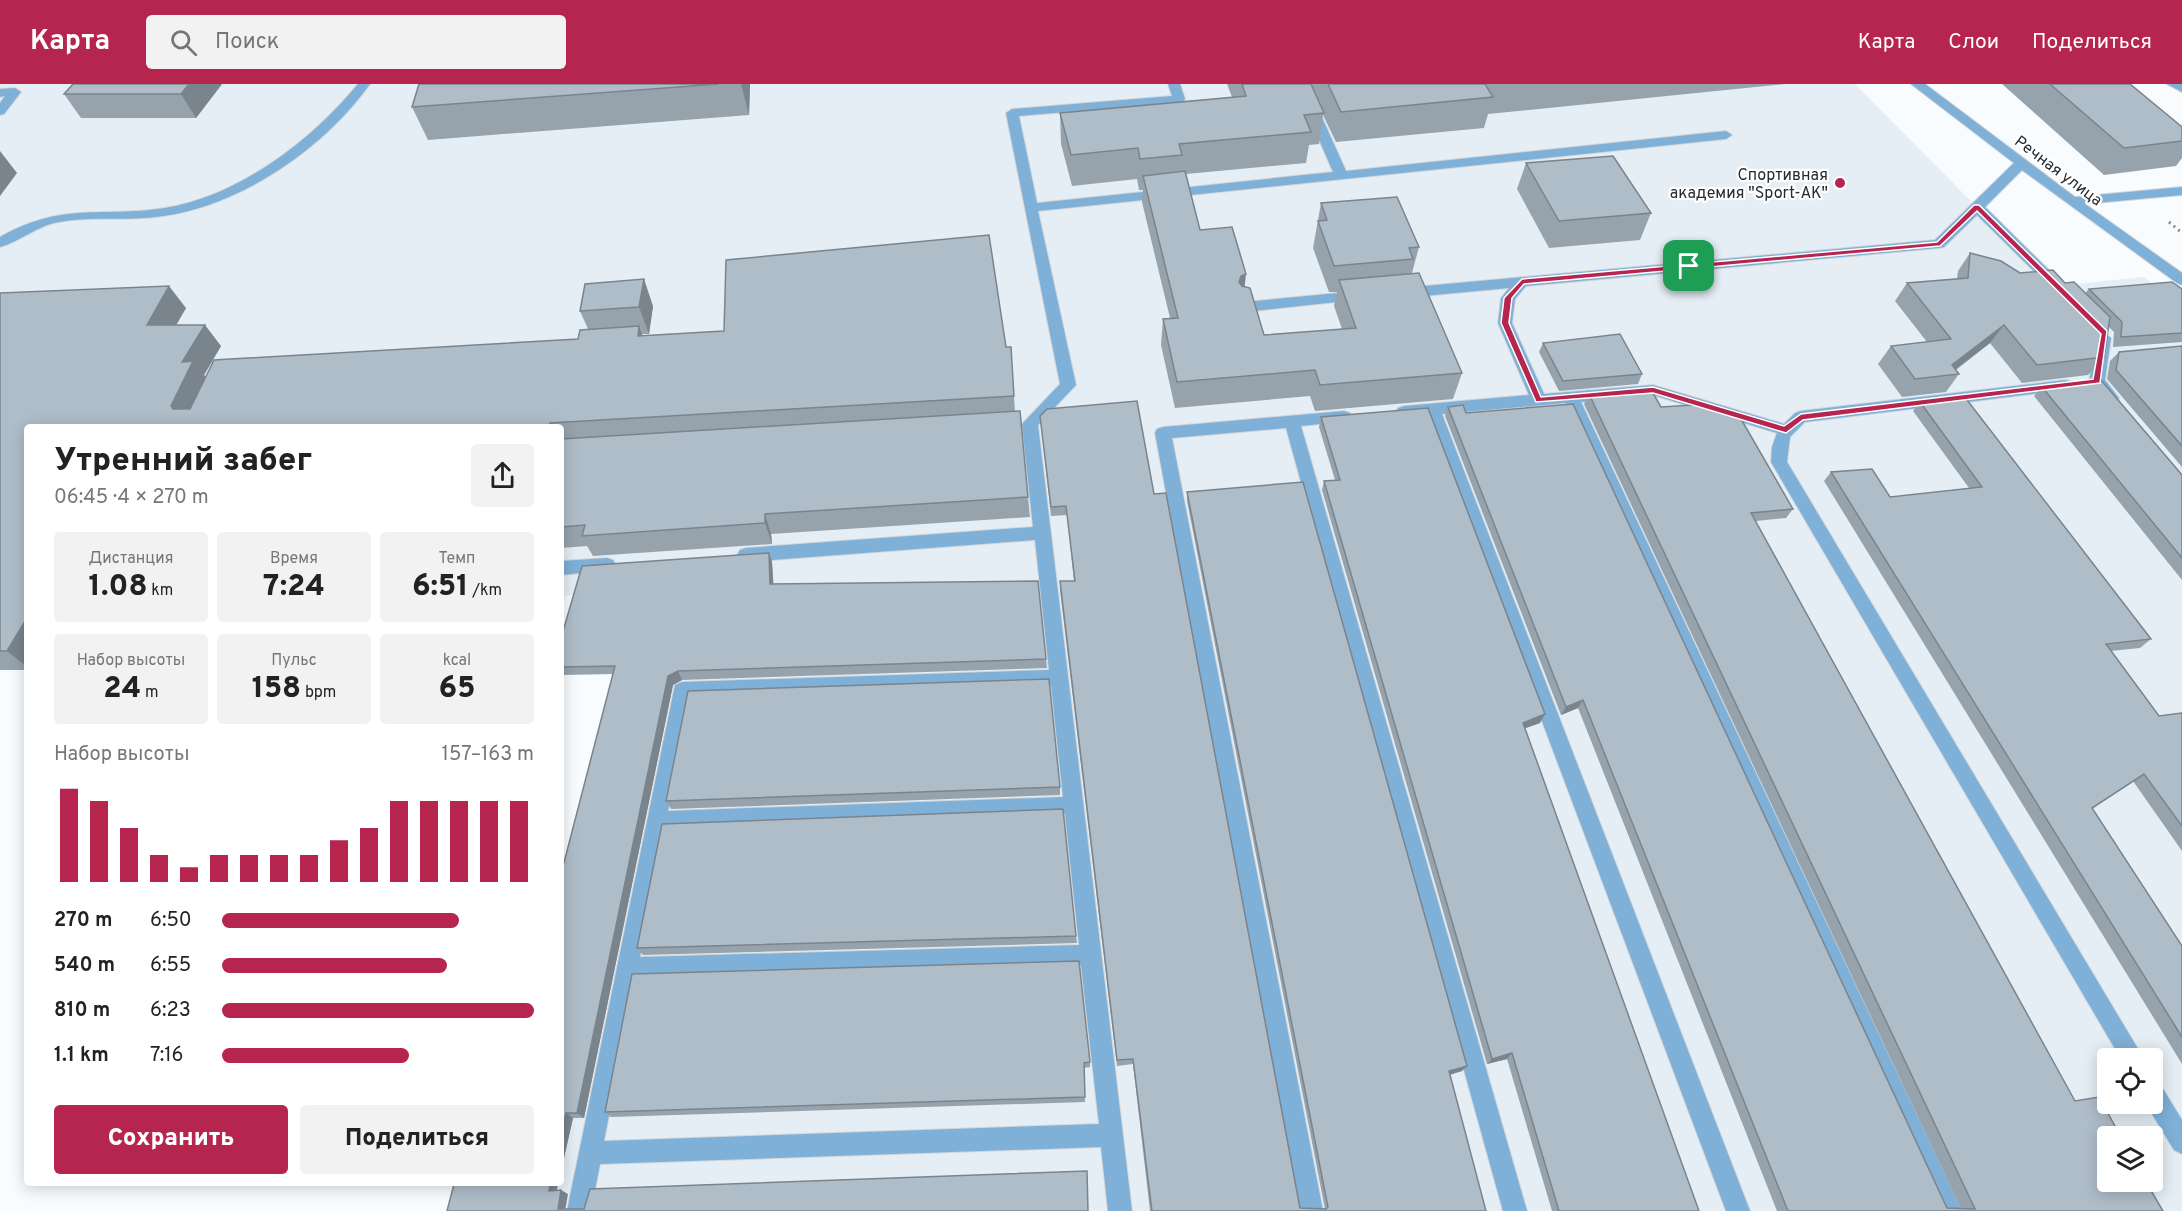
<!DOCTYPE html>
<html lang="ru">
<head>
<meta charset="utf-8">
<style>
  :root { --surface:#fff; --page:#f2f2f2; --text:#222; --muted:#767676; --accent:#b6254d }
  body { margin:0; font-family:Overpass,sans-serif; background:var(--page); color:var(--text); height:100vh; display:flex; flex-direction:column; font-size:22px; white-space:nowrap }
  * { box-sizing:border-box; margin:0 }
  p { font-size:20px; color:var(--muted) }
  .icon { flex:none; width:33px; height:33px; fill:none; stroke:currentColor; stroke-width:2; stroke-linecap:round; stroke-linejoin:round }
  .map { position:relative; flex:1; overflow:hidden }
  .panel { position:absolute; left:24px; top:340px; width:540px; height:762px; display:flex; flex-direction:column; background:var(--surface); border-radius:6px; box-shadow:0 3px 15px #0003 }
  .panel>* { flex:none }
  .tools { position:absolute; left:2097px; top:964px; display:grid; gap:12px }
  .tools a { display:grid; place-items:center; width:66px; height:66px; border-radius:6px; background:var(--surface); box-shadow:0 3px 15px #0003; font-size:30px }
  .pin { position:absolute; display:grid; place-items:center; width:51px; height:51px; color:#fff; margin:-26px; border-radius:12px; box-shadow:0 3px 9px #0006 }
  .round { display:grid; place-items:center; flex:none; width:63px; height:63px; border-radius:6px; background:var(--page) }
  .overview { display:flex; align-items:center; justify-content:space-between; height:102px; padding:0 30px }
  h1 { font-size:33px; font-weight:800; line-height:45px }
  .metrics { display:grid; grid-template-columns:repeat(3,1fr); gap:9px; height:102px; padding:6px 30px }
  .metrics div { display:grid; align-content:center; border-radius:6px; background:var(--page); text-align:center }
  .metrics b { font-size:30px; font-weight:800 }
  .metrics small { font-size:16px; font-weight:400 }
  .metrics p { font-size:16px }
  .chart { height:168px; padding:12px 30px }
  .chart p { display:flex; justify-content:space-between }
  .chart svg { width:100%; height:108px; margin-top:6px; stroke:var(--accent); stroke-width:6 }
  .button { display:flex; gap:12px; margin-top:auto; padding:12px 30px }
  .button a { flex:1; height:69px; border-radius:6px; background:var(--accent); color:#fff; font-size:24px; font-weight:800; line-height:69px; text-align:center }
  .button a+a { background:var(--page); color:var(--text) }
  ul { padding:0 30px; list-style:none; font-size:20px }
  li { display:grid; grid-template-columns:96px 72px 1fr; align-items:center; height:45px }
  li i { height:15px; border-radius:8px; background:var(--accent) }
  header { display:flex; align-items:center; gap:36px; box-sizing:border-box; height:84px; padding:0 30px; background:var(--accent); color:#fff }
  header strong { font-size:28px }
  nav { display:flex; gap:33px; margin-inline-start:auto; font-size:21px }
  .search { width:420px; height:54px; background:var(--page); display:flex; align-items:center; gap:15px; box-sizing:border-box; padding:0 21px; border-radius:6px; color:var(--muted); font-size:22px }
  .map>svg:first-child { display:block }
  .built { fill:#e5eef5; fill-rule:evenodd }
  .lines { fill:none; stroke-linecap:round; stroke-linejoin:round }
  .minor-casing { stroke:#d3d6d9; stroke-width:2 }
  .path { stroke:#888c90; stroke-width:3; stroke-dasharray:2 4; stroke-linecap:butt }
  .minor { fill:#7fb0d8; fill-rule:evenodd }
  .wall { fill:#96a3ad }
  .shaded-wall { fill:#7a848d }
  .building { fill:#afbdc9; stroke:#7a848d; stroke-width:1.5 }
  .route { fill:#b6254d; stroke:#fff; stroke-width:1.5; fill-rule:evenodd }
  .poi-dot { fill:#b6254d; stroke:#fff; stroke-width:2 }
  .labels { text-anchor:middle; stroke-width:4.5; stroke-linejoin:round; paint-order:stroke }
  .far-street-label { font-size:16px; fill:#262b30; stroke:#fff }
  .far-poi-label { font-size:16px; fill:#262b30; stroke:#fff; text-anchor:end }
</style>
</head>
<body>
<header>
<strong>Карта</strong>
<div class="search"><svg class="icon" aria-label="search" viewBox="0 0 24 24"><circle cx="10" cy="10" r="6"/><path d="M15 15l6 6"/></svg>Поиск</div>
<nav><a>Карта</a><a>Слои</a><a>Поделиться</a></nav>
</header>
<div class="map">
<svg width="2182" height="1127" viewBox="0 0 2182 1127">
  <rect width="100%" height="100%" fill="#f9fcfe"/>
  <path class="built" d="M0 0H1855L2055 202 2144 193 2182 222V1127H456L463 1100H561V821L619 590 561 591V581L581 510 561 512V344H27V586H0ZM2108 975H2152V1020H2108ZM2108 1053H2152V1098H2108Z"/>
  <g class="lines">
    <g class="minor-casing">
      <g id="minor">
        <path d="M358 0H370C324 64 242 121 163 132 127 138 90 131 54 139 34 144 19 158 0 163V153C64 117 100 134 165 124 239 112 311 57 358 0Z"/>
        <path d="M1168 0H1180L1185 15 1183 18 1019 32 1037 119 1333 88 1295 0H1307L1346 87 1726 47 1732 51 1726 55 1038 127 1076 301 1038 341 1132 1127H1108L1101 1063 600 1080 591 1127H567L675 601 682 598 1049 586 1035 456 746 478 740 476 737 471 740 466 746 464 1033 443 1022 340 1060 300 1006 29 1012 25 1172 12ZM1051 601 1063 713 668 727 690 613ZM1065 730 1079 861 640 873 665 745ZM1081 881 1099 1040 604 1057 636 894Z"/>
        <polygon points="1911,0 1925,0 2075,113 2182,103 2182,111 2085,120 2182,189 2182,201 2177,199 2022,86 1985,123 2064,201 2066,204 2064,207 2054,207 1977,131 1944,163 1939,164 1526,202 1515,215 1512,239 1544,310 1653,301 1784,340 1795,329 1801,327 2065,296 2070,297 2073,301 2070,305 2065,306 1805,338 1790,353 1787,378 2144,975 2121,975 1771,378 1772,363 1777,349 1653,311 1581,318 1962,1127 1938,1127 1566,319 1442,330 1750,1127 1726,1127 1427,331 1398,332 1396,328 1398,324 1404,322 1529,311 1498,239 1501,214 1509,204 1402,214 1395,209 1402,204 1935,156 2014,79"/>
        <polygon points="2167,0 2182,0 2182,8"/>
        <polygon points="15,4 21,8 4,30 0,31 0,19 5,12 0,13 0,5"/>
        <polygon points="1359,207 1364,209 1366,212 1364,215 1245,228 1238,223 1245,218"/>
        <path d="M2104 249 2111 254 2105 296 2119 314 2116 318C2104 322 2096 307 2089 297L2097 254Z"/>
        <polygon points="1344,327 1350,329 1352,333 1350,337 1301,342 1527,1127 1503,1127 1286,344 1172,354 1323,1127 1299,1127 1155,349 1157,345 1163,343"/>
        <polygon points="607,474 613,476 616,481 613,486 561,491 561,477"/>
        <polygon points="2152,997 2160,1000 2182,1036 2182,1070 2174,1066 2146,1020 2152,1020"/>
      </g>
    </g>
    <polyline class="path" points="2169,138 2182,149"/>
    <use href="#minor" class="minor"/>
  </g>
  <g class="wall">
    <polygon points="222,0 196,34 81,34 64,10"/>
    <polygon points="419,0 750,0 749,31 428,56 412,23"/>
    <polygon points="1227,0 1786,0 1488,30 1484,44 1336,58 1323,31 1319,60 1309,61 1306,79 1186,90 1200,146 1244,202 1264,251 1342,245 1334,222 1337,208 1329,208 1313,164 1321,119 1419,163 1412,189 1462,289 1453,315 1315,327 1310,312 1175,324 1161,261 1163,235 1170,234 1142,118 1143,106 1139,106 1137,95 1072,102 1061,60 1060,29 1232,13"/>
    <polygon points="2002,0 2130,0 2182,43 2182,74 2176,82 2104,91"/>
    <polygon points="1526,79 1651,129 1640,156 1549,164 1517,105"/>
    <polygon points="1970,169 2020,189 2065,199 2085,209 2089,205 2182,205 2182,258 2113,263 2114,248 2108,242 2104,273 2088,291 2022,299 1990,259 1956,286 1959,290 1946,308 1902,313 1878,280 1891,262 1927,258 1895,217 1907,199 1957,195 1958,187"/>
    <polygon points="0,209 186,224 176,241 221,262 204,291 206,293 578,255 588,245 580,227 653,222 649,250 642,250 643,252 1011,263 1015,328 1028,413 1030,433 771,450 772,460 593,472 587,462 561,464 561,344 27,344 27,586 0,586"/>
    <polygon points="1543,259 1642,290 1638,300 1559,307 1539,268"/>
    <polygon points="2182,262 2182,383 2107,295 2110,277 2119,268"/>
    <polygon points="2042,303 2182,391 2182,496 2034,312"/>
    <polygon points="1589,310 1661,323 1793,425 1786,434 1756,437 2075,1017 2163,1127 1777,1127 1578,624 1561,631 1445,332 1448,323 1466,329 1947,1124 1961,1125 1584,320"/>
    <polygon points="1920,318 2151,555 2140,564 2111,567 2159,632 2182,629 2182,767 2133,697 2092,725 2182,862 2182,980 1824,397 1831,388 1890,413 1969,404 1913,327"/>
    <polygon points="1040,332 1154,410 1300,1124 1325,1125 1187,417 1187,408 1462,987 1450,991 1486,1127 1150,1127 1133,980 1117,982 1060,506 1060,497 1074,497 1067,431 1051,432"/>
    <polygon points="1321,333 1540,639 1525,644 1699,1127 1552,1127 1507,975 1487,980 1322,406 1324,397 1335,396 1319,343"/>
    <polygon points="769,469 772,478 773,500 1046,575 1047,584 682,596 673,601 584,1034 573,1034 561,1087 561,790 613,590 561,591 561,554"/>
    <polygon points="1060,703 1060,711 671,725 666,717"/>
    <polygon points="1076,852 1077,859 643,871 637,864"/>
    <polygon points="1090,978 1090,983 1084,984 1085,1018 611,1033 605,1028"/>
  </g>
  <g class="shaded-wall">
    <polygon points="189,0 222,0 196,34 181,10"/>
    <polygon points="741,0 750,0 749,31"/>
    <polygon points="0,67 17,89 0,112"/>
    <polygon points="1246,190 1243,217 1239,198 1241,192"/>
    <polygon points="644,195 653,222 649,250 639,223"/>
    <polygon points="169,202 186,224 164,262 147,241"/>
    <polygon points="205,241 221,262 204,291 210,299 189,344 171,322 182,278"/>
    <polygon points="2004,241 1990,259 1948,291 1952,281"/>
    <polygon points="639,242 647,264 638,252"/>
    <polygon points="765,430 771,450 772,460 765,439"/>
    <polygon points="769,469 772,478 774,508 770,500"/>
    <polygon points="27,534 27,583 7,567"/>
    <polygon points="678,587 682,596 673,601 584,1034 577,1029 668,592"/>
    <polygon points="1583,616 1578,624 1561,631 1566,623"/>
    <polygon points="1545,630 1540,639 1518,647 1523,639"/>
    <polygon points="1512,969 1507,975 1487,980 1492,975"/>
    <polygon points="1467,982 1462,987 1444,992 1449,987"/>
    <polygon points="566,1029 573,1034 561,1087 561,1052"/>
    <polygon points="550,1100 558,1100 556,1111 549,1107"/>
    <polygon points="561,1106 568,1110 565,1127 558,1125"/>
  </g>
  <g class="building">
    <polygon points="73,0 189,0 181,10 64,10"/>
    <polygon points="419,0 718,0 412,23"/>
    <polygon points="1242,0 1311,0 1324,29 1304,31 1311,48 1179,60 1182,71 1140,75 1138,64 1071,71 1060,29 1246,12"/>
    <polygon points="1328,0 1486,0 1485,0 1493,13 1341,28"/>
    <polygon points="2050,0 2130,0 2182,43 2182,57 2124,64"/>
    <polygon points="1613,72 1651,129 1559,137 1526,79"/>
    <polygon points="1185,87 1200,146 1232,143 1246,190 1241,192 1239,198 1242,202 1250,204 1264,251 1356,244 1339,196 1419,189 1462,289 1320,301 1315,286 1177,298 1163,235 1178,234 1143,92"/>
    <polygon points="1397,113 1419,163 1409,164 1413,175 1334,182 1318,137 1327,136 1321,119"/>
    <polygon points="989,151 1006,263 1011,263 1014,312 550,339 550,344 27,344 27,534 7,567 0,567 0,209 169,202 147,241 205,241 182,278 193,277 171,322 173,325 190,325 214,276 578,255 580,246 639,242 638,252 724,247 726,176"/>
    <polygon points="1970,169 2001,177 2020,189 2053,186 2065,199 2074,198 2110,233 2104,273 2037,281 2004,241 1952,281 1959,290 1915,295 1891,262 1951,255 1907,199 1968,194"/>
    <polygon points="644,195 639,223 580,227 585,200"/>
    <polygon points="2172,198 2182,205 2182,249 2121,253 2122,238 2089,205"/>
    <polygon points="1620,250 1642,290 1563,297 1543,259"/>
    <polygon points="2182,262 2182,362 2116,286 2119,268"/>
    <polygon points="2101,296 2182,391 2182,474 2042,303"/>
    <polygon points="1650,304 1661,323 1709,320 1737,328 1793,425 1751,429 2075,1017 2099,1013 2121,1053 2108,1053 2108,1098 2146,1098 2163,1127 1788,1127 1583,616 1566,623 1448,323 1463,321 1466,329 1573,320 1947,1124 1975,1125 1589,310"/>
    <polygon points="1964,312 2151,555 2106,560 2159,632 2182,629 2182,742 2144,690 2092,724 2182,862 2182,953 1831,388 1872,385 1890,413 1982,403 1920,318"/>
    <polygon points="1137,317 1154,410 1166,409 1300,1124 1326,1125 1328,1123 1187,408 1303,398 1467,982 1449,987 1486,1127 1152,1127 1133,975 1117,976 1060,497 1075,497 1066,422 1051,423 1040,332 1047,325"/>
    <polygon points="1428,324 1545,630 1523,639 1699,1127 1559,1127 1512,969 1492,975 1324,397 1340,396 1321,333"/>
    <polygon points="1020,327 1028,413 765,430 765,439 582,452 585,441 561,443 561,355"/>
    <polygon points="769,469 770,500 1038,497 1046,575 678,587 668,592 577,1029 566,1029 561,1052 561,790 615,582 561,583 561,554 582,482"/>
    <polygon points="1049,595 1060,703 666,717 688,607"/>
    <polygon points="1063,725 1076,852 637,864 662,740"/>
    <polygon points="1079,877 1090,978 1084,979 1085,1013 605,1028 632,890"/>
    <polygon points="1087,1087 1088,1127 447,1127 454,1100 550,1100 549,1107 561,1106 558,1125 584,1125 590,1105"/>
  </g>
  <path class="route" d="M1974 121H1979L2107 247 2100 299 1803 336 1786 349 1653 309 1536 318 1501 239 1504 214 1522 195 1937 158ZM1977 127 2101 250 2093 295 1801 330 1784 342 1653 303 1541 313 1509 239 1512 214 1524 200 1940 162Z"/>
  <circle class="poi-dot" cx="1840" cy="99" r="6"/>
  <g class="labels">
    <g class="far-street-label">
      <text transform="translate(2059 86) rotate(37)" y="6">Речная улица</text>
    </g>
    <g class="far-poi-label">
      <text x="1828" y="96">Спортивная<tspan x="1828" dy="18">академия "Sport-AK"</tspan></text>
    </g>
  </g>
</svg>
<div class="tools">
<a><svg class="icon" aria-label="locate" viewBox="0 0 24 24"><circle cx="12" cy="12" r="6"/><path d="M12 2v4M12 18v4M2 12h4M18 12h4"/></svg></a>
<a><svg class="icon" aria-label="layers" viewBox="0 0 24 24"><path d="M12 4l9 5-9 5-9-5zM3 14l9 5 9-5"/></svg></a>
</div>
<div class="pin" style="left:1689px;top:182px;background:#1e9e55"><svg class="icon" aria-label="arrive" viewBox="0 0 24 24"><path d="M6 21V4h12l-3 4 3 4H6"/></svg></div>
<section class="panel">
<div class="overview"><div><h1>Утренний забег</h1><p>06:45 · 4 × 270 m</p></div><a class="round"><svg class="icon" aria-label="share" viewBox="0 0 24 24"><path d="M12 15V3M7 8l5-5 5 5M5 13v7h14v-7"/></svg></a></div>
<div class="metrics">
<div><p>Дистанция</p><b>1.08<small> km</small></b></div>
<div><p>Время</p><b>7:24</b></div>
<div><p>Темп</p><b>6:51<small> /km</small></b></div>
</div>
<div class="metrics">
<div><p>Набор высоты</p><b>24<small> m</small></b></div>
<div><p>Пульс</p><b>158<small> bpm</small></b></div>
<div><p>kcal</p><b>65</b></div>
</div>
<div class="chart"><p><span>Набор высоты</span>157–163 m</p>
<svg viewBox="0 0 160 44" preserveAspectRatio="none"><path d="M5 44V6M15 44V11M25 44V22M35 44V33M45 44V38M55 44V33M65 44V33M75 44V33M85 44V33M95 44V27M105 44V22M115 44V11M125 44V11M135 44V11M145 44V11M155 44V11"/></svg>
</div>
<ul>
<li><b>270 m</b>6:50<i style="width:76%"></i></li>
<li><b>540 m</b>6:55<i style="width:72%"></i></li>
<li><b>810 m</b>6:23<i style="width:100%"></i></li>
<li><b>1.1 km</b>7:16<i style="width:60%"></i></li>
</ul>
<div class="button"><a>Сохранить</a><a>Поделиться</a></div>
</section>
</div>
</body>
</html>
